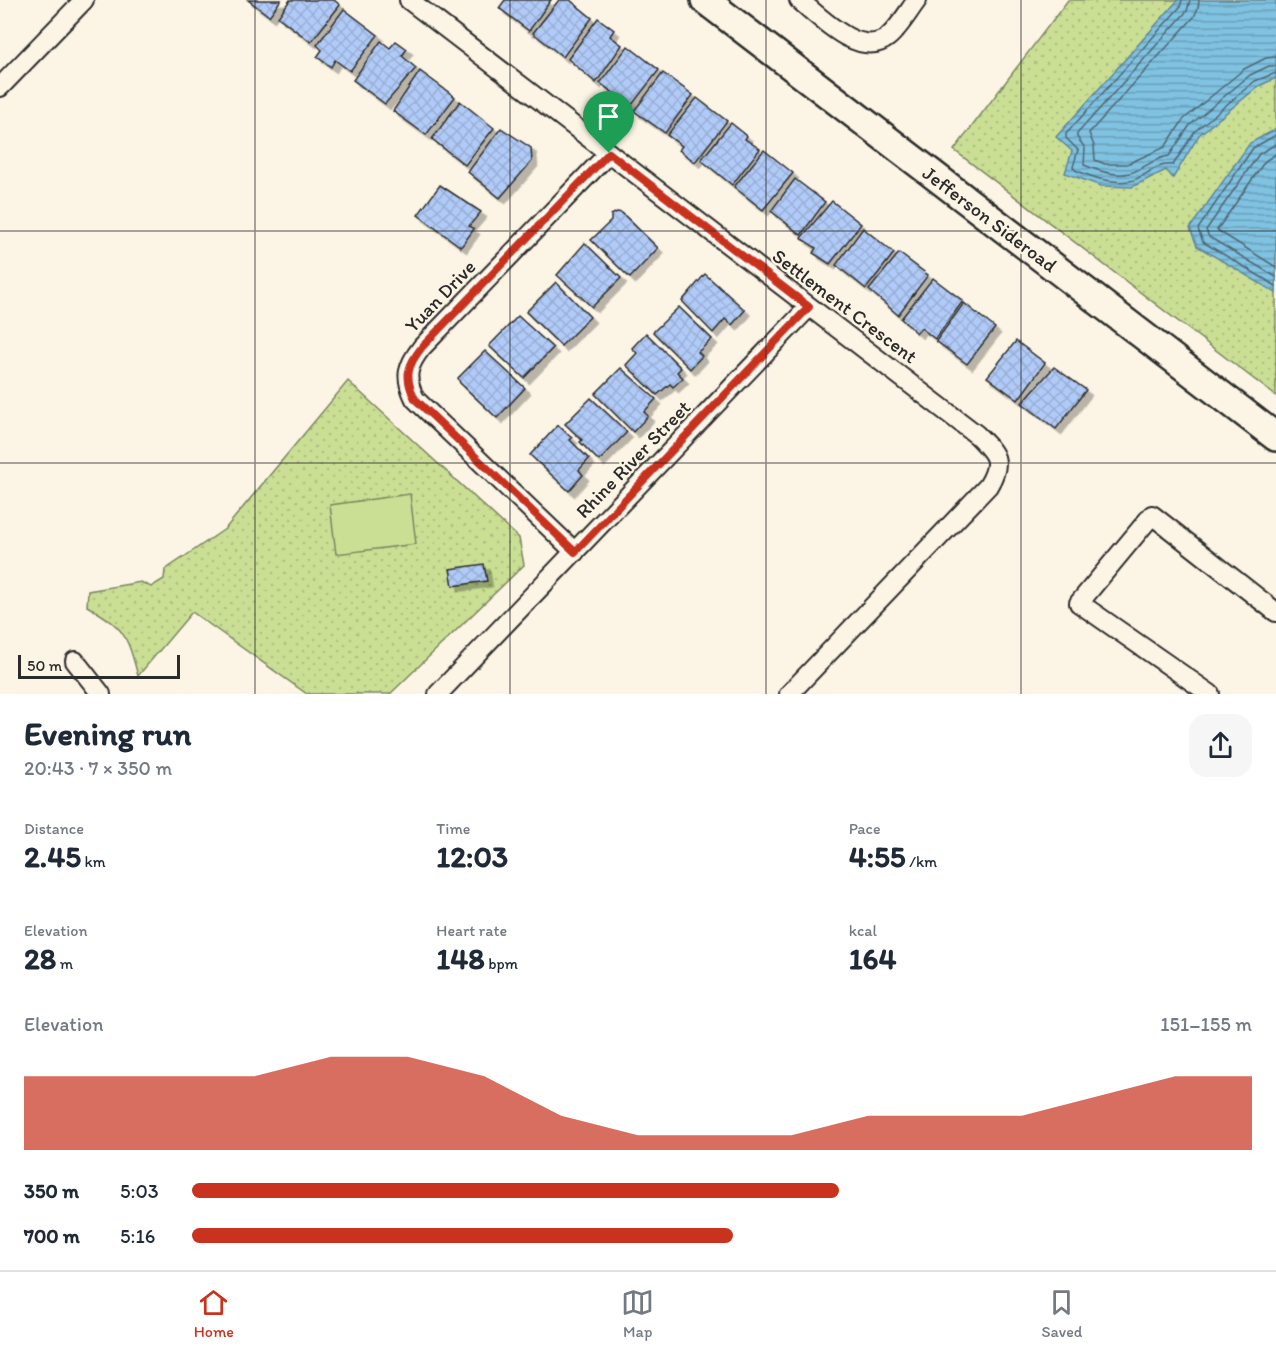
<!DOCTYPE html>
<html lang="en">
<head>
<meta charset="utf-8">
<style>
  :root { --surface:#fff; --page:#f6f6f7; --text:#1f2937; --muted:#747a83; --line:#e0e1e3; --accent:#c8321e }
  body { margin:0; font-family:Itim,sans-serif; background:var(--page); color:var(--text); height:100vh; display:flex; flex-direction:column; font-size:22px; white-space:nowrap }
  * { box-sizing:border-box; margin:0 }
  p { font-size:20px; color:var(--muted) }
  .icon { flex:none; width:33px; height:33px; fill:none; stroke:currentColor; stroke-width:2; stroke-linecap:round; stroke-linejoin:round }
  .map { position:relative; height:694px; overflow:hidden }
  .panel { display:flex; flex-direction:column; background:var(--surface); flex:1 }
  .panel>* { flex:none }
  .scale { position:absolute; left:18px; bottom:15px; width:162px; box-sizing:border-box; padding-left:6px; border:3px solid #2b2b2b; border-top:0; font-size:16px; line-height:21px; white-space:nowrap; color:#2b2b2b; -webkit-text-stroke:4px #fcf5e5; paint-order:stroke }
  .pin { position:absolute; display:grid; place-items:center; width:51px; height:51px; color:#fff; margin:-62px -26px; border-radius:50% 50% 50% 0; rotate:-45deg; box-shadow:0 0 6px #0007 }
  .pin .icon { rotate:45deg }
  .round { display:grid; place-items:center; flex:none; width:63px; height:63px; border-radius:18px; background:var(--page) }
  .head { display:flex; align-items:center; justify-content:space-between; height:102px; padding:0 24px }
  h1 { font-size:33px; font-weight:800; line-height:45px }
  .stats { display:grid; grid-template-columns:repeat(3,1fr); gap:9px; height:102px; padding:6px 24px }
  .stats div { display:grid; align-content:center }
  .stats b { font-size:30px; font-weight:800 }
  .stats small { font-size:16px; font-weight:400 }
  .stats p { font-size:16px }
  .chart { height:168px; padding:12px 24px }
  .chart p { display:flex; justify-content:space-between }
  .chart svg { width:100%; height:108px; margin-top:6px; fill:var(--accent); opacity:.7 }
  ul { padding:0 24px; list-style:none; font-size:20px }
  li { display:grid; grid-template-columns:96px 72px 1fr; align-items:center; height:45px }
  li i { height:15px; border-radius:8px; background:var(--accent) }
  .tab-bar { display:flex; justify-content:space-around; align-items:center; height:84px; border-top:2px solid var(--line); background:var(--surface); font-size:16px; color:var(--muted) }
  .tab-bar a { display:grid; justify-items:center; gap:3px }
  .tab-bar .selected { color:var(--accent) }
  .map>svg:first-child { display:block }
  .grass { fill:url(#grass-dots); stroke:#7a8560; stroke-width:1.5 }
  .pitch { fill:#cadf94; stroke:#7a8560; stroke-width:1.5 }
  .water { fill:url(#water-rules); stroke:#5e8698; stroke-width:1.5 }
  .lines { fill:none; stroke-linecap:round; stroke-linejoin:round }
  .shore { stroke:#4d6774; stroke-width:1.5 }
  .building { fill:url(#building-cross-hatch); stroke:#2b2b2b; stroke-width:1.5; filter:url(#shadow) }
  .street-casing { stroke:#2b2b2b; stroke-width:22 }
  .secondary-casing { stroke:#2b2b2b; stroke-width:32 }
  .street { stroke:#fcf5e5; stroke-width:18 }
  .secondary { stroke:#fcf5e5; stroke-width:27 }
  .route-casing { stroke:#fff; stroke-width:12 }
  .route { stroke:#c8321e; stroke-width:8 }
  .grid { fill:none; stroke:#2b2b2b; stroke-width:1.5; stroke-opacity:0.55 }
  .labels { text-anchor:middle; stroke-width:4.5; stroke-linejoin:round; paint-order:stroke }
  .street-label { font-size:20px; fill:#2b2b2b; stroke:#fcf5e5 }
</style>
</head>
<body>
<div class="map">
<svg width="1276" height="694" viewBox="0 0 1276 694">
  <defs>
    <pattern id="grass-dots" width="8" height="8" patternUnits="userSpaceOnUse" patternTransform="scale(1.5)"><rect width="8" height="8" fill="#cadf94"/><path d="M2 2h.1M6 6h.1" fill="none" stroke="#aec080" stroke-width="1.8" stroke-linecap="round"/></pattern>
    <pattern id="water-rules" width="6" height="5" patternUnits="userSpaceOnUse" patternTransform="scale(1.5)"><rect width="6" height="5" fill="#80c2e1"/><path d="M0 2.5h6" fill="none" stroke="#699eb7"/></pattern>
    <pattern id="building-cross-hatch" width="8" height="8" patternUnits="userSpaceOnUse" patternTransform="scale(1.5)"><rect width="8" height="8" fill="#b1cbf8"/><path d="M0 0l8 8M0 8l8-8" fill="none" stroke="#98aed5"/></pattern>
    <filter id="shadow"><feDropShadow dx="5.5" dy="5.5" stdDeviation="0" flood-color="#0004"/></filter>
  </defs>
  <rect width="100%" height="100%" fill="#fcf5e5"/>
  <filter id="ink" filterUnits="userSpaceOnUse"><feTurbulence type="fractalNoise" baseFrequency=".0167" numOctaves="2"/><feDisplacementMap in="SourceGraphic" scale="12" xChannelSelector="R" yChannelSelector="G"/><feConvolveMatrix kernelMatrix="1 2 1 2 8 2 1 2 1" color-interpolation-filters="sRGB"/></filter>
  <g filter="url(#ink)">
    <g class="grass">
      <polygon points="1068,0 1276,0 1276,396 954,150"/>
      <path d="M348 381 519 538 524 565 390 694H307L192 612 138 676C127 635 125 628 87 606L88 591 141 582 151 587 164 579 165 570 225 529Z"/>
    </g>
    <polygon class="pitch" points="410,494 416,544 336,554 330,505"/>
    <g class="water">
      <polygon points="1178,0 1276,0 1276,78 1259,86 1199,135 1173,178 1166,170 1132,187 1101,186 1065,173 1072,151 1056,137"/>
      <polygon points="1276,129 1276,293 1197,246 1190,228 1250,143"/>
    </g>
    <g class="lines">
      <g class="shore">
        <path d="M1182 0 1180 7 1066 134V138L1078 150 1073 167 1075 170C1092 177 1110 184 1130 181 1145 178 1156 162 1173 165L1195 131 1255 81 1276 73"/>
        <path d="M1190 0 1187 11 1077 134V137L1085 148 1084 165C1098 171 1115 177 1130 173 1144 169 1155 157 1169 156L1190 125 1250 75 1269 66H1276"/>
        <polyline points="1199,0 1198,8 1194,17 1089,133 1094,146 1095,160 1105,164 1127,164 1165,147 1184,119 1244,69 1266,58 1276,57"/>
        <polyline points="1276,135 1253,148 1198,229 1203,242 1276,286"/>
        <polyline points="1276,144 1259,154 1206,230 1209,237 1276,277"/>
        <polyline points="1276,154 1265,161 1217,230 1276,267"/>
      </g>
    </g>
    <g class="building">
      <polygon points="248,0 281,0 269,16"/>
      <polygon points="290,0 334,0 340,5 311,42 278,17"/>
      <polygon points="505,0 551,0 529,31 499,8"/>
      <polygon points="559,0 570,0 592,18 563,57 533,33"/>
      <polygon points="344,9 378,35 350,71 335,60 331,67 317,57 322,50 317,45"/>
      <polygon points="598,18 614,30 610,36 622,45 596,83 568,59"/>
      <polygon points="381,41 390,48 396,41 407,49 402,56 416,68 385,104 353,80"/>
      <polygon points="628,46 659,70 631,106 600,83"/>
      <polygon points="420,71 455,97 426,135 393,111"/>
      <polygon points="663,73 693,95 665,133 634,111"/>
      <polygon points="697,98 727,121 695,162 679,150 682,146 667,135"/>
      <polygon points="460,101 494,128 465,165 432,139"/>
      <polygon points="731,123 747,136 745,139 760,149 732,185 701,160"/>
      <polygon points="501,128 531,148 532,161 500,198 468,172"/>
      <polygon points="764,150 793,173 763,210 734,187"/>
      <polygon points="795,179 825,202 801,235 771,211"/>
      <polygon points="440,185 481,212 469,226 474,229 461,247 418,215"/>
      <polygon points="832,201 861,224 830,264 813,253 816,248 801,238"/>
      <polygon points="617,212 622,213 658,248 630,278 591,240 611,221 611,215"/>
      <polygon points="863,228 894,253 866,289 836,265"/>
      <polygon points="585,243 621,278 592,307 557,275"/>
      <polygon points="899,253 928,275 898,315 869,290"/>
      <polygon points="705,274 745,310 732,325 725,319 713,333 682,301"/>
      <polygon points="933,278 963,301 935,339 921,328 917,333 901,319"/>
      <polygon points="556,282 590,317 561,346 526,312"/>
      <polygon points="964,303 995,328 967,364 936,341"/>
      <polygon points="679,307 712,339 698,352 702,356 690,369 653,332"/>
      <polygon points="518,316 553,348 524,378 489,346"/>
      <polygon points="646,333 681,368 677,372 683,378 673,387 670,384 657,395 626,365 637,353 632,348"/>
      <polygon points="1016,341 1045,363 1018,400 987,377"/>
      <polygon points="485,351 525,388 497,418 460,383 458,378"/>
      <polygon points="1054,367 1086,390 1056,429 1022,403"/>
      <polygon points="621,368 656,399 644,412 648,416 633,432 595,394"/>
      <polygon points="591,398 627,432 599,461 580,442 582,440 565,424"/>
      <polygon points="558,425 572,438 570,440 589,459 579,470 583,475 569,491 530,455"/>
      <polygon points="484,564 487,581 453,586 450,569"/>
    </g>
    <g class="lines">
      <g class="street-casing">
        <g id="street">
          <path d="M409 0 977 435C996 454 1003 461 988 486L789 694"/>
          <path d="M799 0C819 16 860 60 888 37 899 28 908 12 917 0"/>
          <polyline points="0,87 84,0"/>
          <path d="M575 552 415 399C404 377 407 366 422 347L609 153"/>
          <polyline points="75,661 101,694"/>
          <polyline points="438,694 809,307"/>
          <polyline points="1210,694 1079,603 1152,515 1276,612"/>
        </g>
      </g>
      <g class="secondary-casing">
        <polyline id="secondary" points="705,0 1276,437"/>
      </g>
      <use href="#street" class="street"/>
      <use href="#secondary" class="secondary"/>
    </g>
  </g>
  <g class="lines" filter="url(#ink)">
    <g class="route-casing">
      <path id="route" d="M609 153 809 307 575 552 415 399C404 377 407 366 422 347Z"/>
    </g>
    <use href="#route" class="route"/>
  </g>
  <path class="grid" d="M255 0V694M510 0V694M766 0V694M1021 0V694M0 231H1276M0 463H1276"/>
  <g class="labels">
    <g class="street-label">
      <text transform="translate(990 219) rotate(37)" y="7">Jefferson Sideroad</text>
      <text transform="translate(440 296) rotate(-46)" y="7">Yuan Drive</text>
      <text transform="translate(845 306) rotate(37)" y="7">Settlement Crescent</text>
      <text transform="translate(633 459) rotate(-46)" y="7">Rhine River Street</text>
    </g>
  </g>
</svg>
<div class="scale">50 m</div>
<div class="pin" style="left:609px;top:153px;background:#1e9e55"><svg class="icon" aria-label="arrive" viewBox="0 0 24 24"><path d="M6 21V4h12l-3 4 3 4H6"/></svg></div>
</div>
<section class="panel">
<div class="head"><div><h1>Evening run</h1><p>20:43 · 7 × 350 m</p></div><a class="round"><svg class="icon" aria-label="share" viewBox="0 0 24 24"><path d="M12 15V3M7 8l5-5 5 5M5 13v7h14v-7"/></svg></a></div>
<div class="stats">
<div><p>Distance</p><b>2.45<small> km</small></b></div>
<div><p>Time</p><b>12:03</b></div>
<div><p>Pace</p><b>4:55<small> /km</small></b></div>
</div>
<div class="stats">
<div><p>Elevation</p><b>28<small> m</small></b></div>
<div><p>Heart rate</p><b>148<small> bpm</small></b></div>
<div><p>kcal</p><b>164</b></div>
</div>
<div class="chart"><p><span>Elevation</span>151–155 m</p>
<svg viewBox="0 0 160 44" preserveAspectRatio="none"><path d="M0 44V14L10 14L20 14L30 14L40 6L50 6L60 14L70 30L80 38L90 38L100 38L110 30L120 30L130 30L140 22L150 14L160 14V44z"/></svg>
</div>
<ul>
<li><b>350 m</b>5:03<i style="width:61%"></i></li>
<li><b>700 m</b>5:16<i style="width:51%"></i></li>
</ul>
</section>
<nav class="tab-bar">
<a class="selected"><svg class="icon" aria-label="home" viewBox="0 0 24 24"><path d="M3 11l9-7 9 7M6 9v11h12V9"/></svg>Home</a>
<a><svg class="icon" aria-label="map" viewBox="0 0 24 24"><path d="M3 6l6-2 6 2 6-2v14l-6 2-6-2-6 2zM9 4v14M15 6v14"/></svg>Map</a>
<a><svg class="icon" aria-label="saved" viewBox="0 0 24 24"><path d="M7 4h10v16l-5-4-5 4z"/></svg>Saved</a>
</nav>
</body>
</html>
